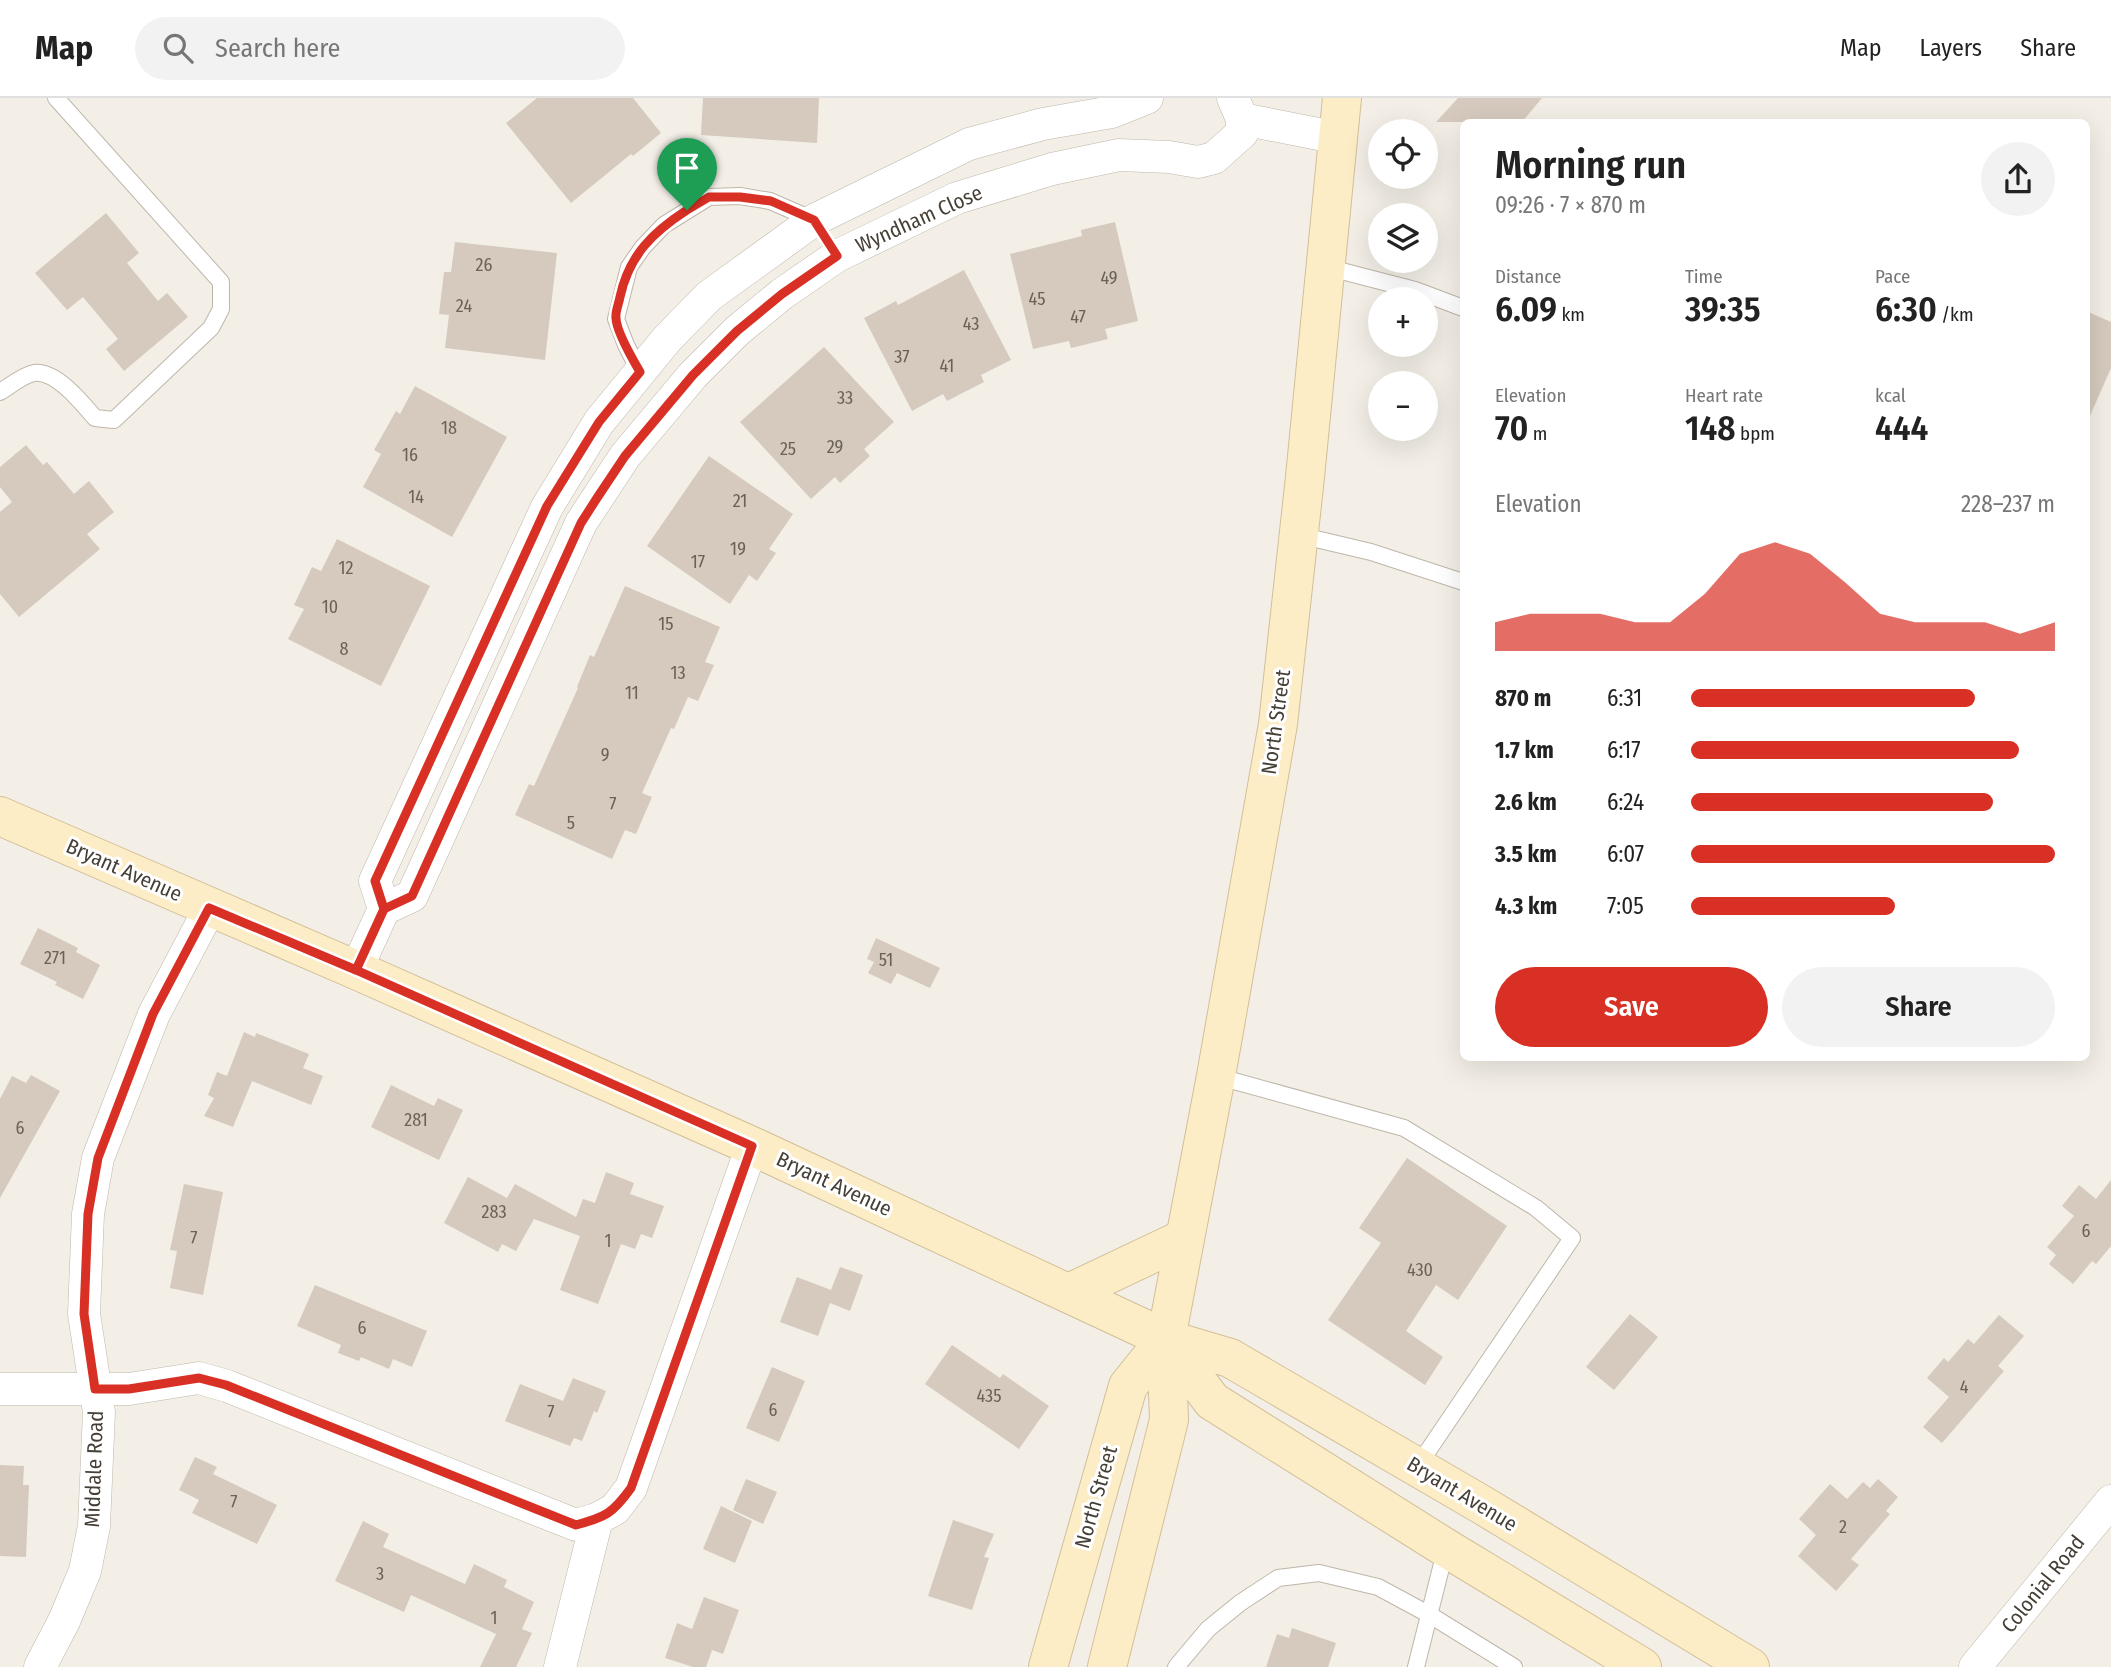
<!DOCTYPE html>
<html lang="en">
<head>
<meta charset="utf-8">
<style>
  :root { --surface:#fff; --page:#f2f2f2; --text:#222; --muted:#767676; --line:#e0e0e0; --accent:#d93025 }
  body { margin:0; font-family:"Fira Sans Condensed",sans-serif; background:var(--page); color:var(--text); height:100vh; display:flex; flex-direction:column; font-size:26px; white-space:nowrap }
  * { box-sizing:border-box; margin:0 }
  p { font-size:23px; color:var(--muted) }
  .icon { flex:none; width:38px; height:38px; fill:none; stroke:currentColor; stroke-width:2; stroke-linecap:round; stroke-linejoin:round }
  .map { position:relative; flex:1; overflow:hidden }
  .panel { position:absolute; left:1460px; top:21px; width:630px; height:942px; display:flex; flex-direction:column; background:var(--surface); border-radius:10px; box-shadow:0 7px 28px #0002 }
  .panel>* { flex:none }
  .buttons { position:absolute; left:1368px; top:21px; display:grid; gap:14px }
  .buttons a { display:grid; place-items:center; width:70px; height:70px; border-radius:50%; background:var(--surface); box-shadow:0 7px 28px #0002; font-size:35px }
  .pin { position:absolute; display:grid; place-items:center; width:60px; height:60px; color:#fff; margin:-72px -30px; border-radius:50% 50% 50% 0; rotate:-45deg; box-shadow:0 0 7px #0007 }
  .pin .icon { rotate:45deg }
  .round { display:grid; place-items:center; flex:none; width:74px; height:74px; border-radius:37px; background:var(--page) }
  .headline { display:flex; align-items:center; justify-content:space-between; height:119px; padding:0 35px }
  h1 { font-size:38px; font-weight:600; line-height:52px }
  .stats { display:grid; grid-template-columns:repeat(3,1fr); gap:10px; height:119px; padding:7px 35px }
  .stats div { display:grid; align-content:center }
  .stats b { font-size:35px; font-weight:600 }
  .stats small { font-size:19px; font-weight:400 }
  .stats p { font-size:19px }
  .chart { height:196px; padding:14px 35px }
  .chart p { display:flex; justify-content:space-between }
  .chart svg { width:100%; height:126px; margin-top:7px; fill:var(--accent); opacity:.7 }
  .button { display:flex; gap:14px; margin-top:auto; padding:14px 35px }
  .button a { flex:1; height:80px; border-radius:42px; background:var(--accent); color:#fff; font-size:28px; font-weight:600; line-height:80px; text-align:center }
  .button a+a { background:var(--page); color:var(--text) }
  ul { padding:0 35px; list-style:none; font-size:23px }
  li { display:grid; grid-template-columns:112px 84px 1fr; align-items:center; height:52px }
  li i { height:18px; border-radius:9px; background:var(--accent) }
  header { display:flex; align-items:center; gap:42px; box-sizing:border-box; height:98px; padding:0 35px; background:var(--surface); border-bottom:2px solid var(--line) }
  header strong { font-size:33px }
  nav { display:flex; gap:38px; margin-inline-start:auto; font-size:24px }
  .search { width:490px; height:63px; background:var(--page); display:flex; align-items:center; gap:18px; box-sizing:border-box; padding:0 24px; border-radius:38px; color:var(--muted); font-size:26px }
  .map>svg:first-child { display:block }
  .building { fill:#d5cabd }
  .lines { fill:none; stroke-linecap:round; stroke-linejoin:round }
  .lane-casing { stroke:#bfb6aa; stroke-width:18 }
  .street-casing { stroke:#bfb6aa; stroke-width:33 }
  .secondary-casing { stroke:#d2bf98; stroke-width:40 }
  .lane { stroke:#fff; stroke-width:16 }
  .street { stroke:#fff; stroke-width:32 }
  .secondary { stroke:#fdedc7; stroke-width:38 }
  .route-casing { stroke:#fff; stroke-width:14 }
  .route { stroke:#d93025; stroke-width:9 }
  .labels { text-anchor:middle; stroke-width:6; stroke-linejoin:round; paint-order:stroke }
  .number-label { font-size:18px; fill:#6a6258 }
  .street-label { font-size:21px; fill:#463f36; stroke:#fff }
</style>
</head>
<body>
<header>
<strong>Map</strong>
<div class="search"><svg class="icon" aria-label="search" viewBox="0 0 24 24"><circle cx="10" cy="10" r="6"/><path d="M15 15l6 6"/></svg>Search here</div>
<nav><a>Map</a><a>Layers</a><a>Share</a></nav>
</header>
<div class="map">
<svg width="2111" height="1569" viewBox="0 0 2111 1569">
  <rect width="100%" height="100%" fill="#f3efe7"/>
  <g class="building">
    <polygon points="537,0 633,0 661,35 633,58 631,56 571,105 506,25"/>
    <polygon points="703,0 819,0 817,45 701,37"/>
    <polygon points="1458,0 1542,0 1522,24 1436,24"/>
    <polygon points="106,115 139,155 127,165 158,203 167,195 188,219 124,273 106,251 118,241 83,199 67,212 35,175"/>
    <polygon points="1115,124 1138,223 1105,231 1108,241 1071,250 1069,243 1033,251 1010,156 1082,138 1081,132"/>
    <polygon points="455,144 557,155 545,262 445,250 449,217 439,216 444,174 451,174"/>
    <polygon points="964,172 1011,262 981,277 984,284 947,303 943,296 912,313 864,220 896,203 898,207"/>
    <polygon points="2086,213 2111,224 2111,270 2086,327"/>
    <polygon points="824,249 894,324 864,351 870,358 840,385 835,379 811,401 740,324"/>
    <polygon points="415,288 507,339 452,439 363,389 381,356 374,352 396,313 400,316"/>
    <polygon points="26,347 43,367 47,364 74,396 89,383 114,414 87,436 100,451 19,519 0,496 0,414 12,404 0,389 0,369"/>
    <polygon points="709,358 793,416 769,451 776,455 757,483 749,477 730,506 647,448"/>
    <polygon points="337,441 430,488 381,588 288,541 304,511 294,507 312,469 321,473"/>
    <polygon points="625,488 720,529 705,564 714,567 698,603 688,599 674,631 671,630 642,695 652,699 636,736 625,732 612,761 515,717 529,686 534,688 578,590 577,589 590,557 594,559"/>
    <polygon points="38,830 78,850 76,854 100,867 83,901 55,887 57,884 20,866"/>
    <polygon points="876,840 940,870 930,890 897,875 891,886 868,875 874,864 867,861"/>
    <polygon points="244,934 255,939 256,935 309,956 303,970 323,978 311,1007 252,983 233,1029 204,1018 214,1000 208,997 217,974 227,978"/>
    <polygon points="31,977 60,993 0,1100 0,1001 12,978 26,985"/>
    <polygon points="391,987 434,1008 438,1000 463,1012 439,1062 371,1029"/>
    <polygon points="1407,1060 1507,1128 1458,1202 1436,1187 1406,1233 1443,1259 1425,1287 1328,1222 1381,1145 1359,1130"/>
    <polygon points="606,1074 634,1085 630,1096 664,1108 652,1140 641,1136 635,1151 621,1146 598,1206 560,1192 580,1138 534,1121 516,1153 502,1146 498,1154 444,1125 468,1079 507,1100 515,1086 576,1119 583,1101 595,1105"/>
    <polygon points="2111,1082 2111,1148 2096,1166 2092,1163 2073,1186 2049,1166 2056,1157 2047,1149 2074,1118 2062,1108 2079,1087 2096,1101"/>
    <polygon points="184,1086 223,1094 203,1197 170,1190 177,1153 170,1152"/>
    <polygon points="840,1169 863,1177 850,1213 830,1205 818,1238 780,1224 797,1179 831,1192"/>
    <polygon points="315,1187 427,1233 412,1269 393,1261 389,1271 361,1259 359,1263 338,1255 341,1247 297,1228"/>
    <polygon points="1630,1216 1658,1239 1614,1292 1586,1269"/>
    <polygon points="1999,1217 2024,1238 1998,1268 2004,1273 1942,1345 1923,1329 1949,1299 1927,1280 1944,1260 1948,1264 1968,1241 1974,1246"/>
    <polygon points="952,1247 1000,1280 1003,1276 1049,1308 1019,1351 925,1286"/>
    <polygon points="772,1269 805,1283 779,1344 746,1330"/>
    <polygon points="573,1280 606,1293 597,1315 594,1313 582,1343 574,1340 570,1348 505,1323 520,1286 563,1303"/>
    <polygon points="195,1359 217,1369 213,1376 277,1407 257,1446 192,1415 199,1402 179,1392"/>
    <polygon points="0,1367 24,1368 23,1387 29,1387 26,1459 0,1458"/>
    <polygon points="746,1381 777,1394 763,1426 733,1412"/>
    <polygon points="1878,1381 1898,1399 1886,1413 1890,1416 1851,1461 1859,1467 1836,1493 1798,1458 1816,1437 1799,1421 1830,1386 1847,1401 1863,1384 1870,1390"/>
    <polygon points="721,1408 752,1423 735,1465 703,1451"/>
    <polygon points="953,1422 994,1436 984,1459 989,1460 972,1512 928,1498"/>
    <polygon points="363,1423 389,1436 383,1449 465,1486 474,1466 507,1482 504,1489 534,1504 522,1531 532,1535 516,1569 480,1569 496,1536 411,1497 404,1514 335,1483"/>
    <polygon points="704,1499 739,1512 723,1556 712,1552 706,1569 693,1569 665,1560 677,1525 692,1531"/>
    <polygon points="1292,1530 1336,1545 1328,1569 1266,1569 1277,1536 1289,1540"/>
  </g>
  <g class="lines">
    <g class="lane-casing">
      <g id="lane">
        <polyline points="1326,169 1415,192 1463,210"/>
        <polyline points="640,274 626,247 616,221 629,169 643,149 664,127 709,99 740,98 770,103 814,122"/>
        <path d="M0 294C10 288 23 277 34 275 56 272 82 305 95 320L114 322 211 230 221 211V184L56 0"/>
        <polyline points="1299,437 1371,454 1463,484"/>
        <polyline points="1216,978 1404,1030 1536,1110 1572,1140 1417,1369"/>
        <polyline points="1176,1569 1208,1531 1240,1505 1278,1480 1319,1475 1378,1489 1430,1517 1514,1569"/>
        <polyline points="1416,1569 1446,1450"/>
      </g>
    </g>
    <g class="street-casing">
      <g id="street">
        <polyline points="1242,21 1339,40"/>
        <polyline points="384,811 375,783 547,409 599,324 667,241 709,198 814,122 969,46 1043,26 1112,14 1147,0"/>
        <polyline points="356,872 384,811 412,798 581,425 625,358 693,277 737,233 782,196 837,158 957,100 1052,71 1119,57 1169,59 1198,64 1214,60 1242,35 1242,21 1233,0"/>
        <polyline points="0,1291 129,1291 199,1280 227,1288 576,1427 597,1421"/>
        <polyline points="40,1569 64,1523 85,1473 94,1428 99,1314 84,1216 88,1116 98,1060 154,916 210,810"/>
        <polyline points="560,1569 597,1421 615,1411 631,1390 752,1048"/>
        <polyline points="1975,1569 2111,1403"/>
      </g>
    </g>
    <g class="secondary-casing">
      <g id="secondary">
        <polyline points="0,718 356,872 752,1048 1166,1241 1230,1260 1484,1408 1750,1569"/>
        <polyline points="1069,1195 1185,1140"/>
        <polyline points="1166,1241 1212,1303 1446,1450 1642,1569"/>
        <polyline points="1048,1569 1128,1288 1166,1241"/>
        <polyline points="1107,1569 1169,1322 1166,1241 1216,978 1278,626 1305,379 1342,0"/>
      </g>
    </g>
    <use href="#lane" class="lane"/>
    <use href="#street" class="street"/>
    <use href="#secondary" class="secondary"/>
  </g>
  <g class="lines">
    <g class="route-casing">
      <path id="route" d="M687 112C653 134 629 157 620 199 619 205 615 214 616 220 616 233 633 262 640 274L599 324 547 408 375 783 384 811 356 872 209 810 153 916 98 1060 88 1116 84 1216 95 1291H129L199 1280 226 1287 576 1427C606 1419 613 1415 631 1390L752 1048 356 872 384 811 412 798 581 425 597 400 625 358 693 277 737 233 782 196 837 158 814 122 771 103 740 99H709L687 112"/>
    </g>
    <use href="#route" class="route"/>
  </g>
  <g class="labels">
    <g class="number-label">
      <text x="484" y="173">26</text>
      <text x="1109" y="186">49</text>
      <text x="1037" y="207">45</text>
      <text x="464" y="214">24</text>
      <text x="1078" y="225">47</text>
      <text x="971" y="232">43</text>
      <text x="902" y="265">37</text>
      <text x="947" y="274">41</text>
      <text x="845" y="306">33</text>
      <text x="449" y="336">18</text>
      <text x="835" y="355">29</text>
      <text x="788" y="357">25</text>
      <text x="410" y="363">16</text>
      <text x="416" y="405">14</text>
      <text x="740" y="409">21</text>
      <text x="738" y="457">19</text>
      <text x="698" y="470">17</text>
      <text x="346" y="476">12</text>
      <text x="330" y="515">10</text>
      <text x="666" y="532">15</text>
      <text x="344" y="557">8</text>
      <text x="678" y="581">13</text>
      <text x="632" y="601">11</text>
      <text x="605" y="663">9</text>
      <text x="613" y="712">7</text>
      <text x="571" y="731">5</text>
      <text x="55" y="866">271</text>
      <text x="886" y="868">51</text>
      <text x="416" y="1028">281</text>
      <text x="20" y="1036">6</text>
      <text x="494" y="1120">283</text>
      <text x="2086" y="1139">6</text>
      <text x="194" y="1146">7</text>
      <text x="608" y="1149">1</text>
      <text x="1420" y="1178">430</text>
      <text x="362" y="1236">6</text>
      <text x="1964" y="1295">4</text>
      <text x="989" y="1304">435</text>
      <text x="773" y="1318">6</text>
      <text x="551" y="1320">7</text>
      <text x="234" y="1410">7</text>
      <text x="1843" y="1435">2</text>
      <text x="380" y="1482">3</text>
      <text x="494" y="1526">1</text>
    </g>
    <g class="street-label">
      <text transform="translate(919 121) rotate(-24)" y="7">Wyndham Close</text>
      <text transform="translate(1276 624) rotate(-82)" y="7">North Street</text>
      <text transform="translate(124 772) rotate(24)" y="7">Bryant Avenue</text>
      <text transform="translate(834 1086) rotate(25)" y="7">Bryant Avenue</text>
      <text transform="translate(94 1371) rotate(-88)" y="7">Middale Road</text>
      <text transform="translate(1462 1396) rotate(31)" y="7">Bryant Avenue</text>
      <text transform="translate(1096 1399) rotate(-74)" y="7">North Street</text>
      <text transform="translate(2043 1486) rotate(-51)" y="7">Colonial Road</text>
    </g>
  </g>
</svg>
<div class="buttons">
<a><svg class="icon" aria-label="locate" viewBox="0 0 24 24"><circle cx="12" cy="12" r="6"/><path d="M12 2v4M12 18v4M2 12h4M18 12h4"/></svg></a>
<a><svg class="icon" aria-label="layers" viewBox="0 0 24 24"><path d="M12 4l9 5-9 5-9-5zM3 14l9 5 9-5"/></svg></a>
<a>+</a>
<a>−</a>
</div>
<div class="pin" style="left:687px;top:112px;background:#1e9e55"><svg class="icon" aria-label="arrive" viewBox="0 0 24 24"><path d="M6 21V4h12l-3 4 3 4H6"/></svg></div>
<section class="panel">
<div class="headline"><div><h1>Morning run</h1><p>09:26 · 7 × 870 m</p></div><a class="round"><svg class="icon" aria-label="share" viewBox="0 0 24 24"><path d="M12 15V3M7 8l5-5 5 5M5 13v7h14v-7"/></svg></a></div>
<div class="stats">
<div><p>Distance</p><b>6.09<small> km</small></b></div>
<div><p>Time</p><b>39:35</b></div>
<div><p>Pace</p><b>6:30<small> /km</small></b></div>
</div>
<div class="stats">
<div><p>Elevation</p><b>70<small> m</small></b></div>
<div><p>Heart rate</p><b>148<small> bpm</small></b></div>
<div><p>kcal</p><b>444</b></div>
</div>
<div class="chart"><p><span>Elevation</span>228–237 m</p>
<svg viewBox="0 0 160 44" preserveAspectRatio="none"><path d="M0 44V34L10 31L20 31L30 31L40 34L50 34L60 24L70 10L80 6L90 10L100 20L110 31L120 34L130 34L140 34L150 38L160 34V44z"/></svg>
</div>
<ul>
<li><b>870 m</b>6:31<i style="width:78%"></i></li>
<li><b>1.7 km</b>6:17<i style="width:90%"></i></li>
<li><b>2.6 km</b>6:24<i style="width:83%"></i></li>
<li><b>3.5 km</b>6:07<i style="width:100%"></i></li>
<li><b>4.3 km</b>7:05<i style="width:56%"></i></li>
</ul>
<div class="button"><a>Save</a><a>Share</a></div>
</section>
</div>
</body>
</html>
